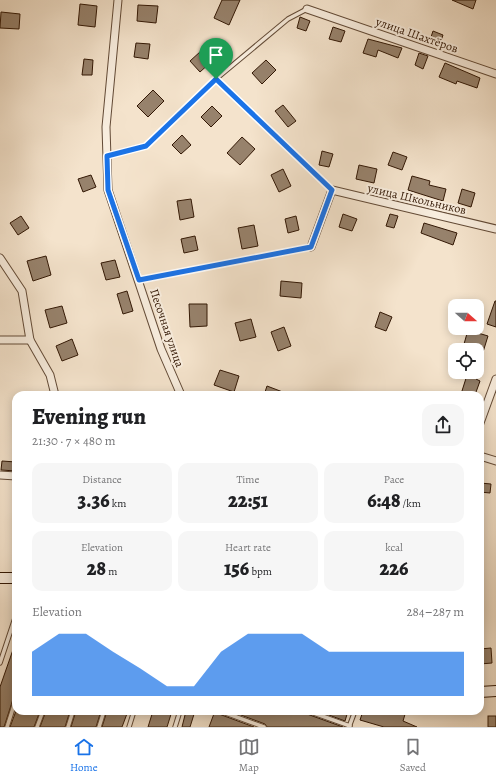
<!DOCTYPE html>
<html lang="en">
<head>
<meta charset="utf-8">
<style>
  :root { --surface:#fff; --page:#f6f6f6; --text:#202124; --muted:#757577; --line:#e0e0e0; --accent:#1a73e8 }
  body { margin:0; font-family:Alegreya,serif; background:var(--page); color:var(--text); height:100vh; display:flex; flex-direction:column; font-size:15px; white-space:nowrap }
  * { box-sizing:border-box; margin:0 }
  p { font-size:13px; color:var(--muted) }
  .icon { flex:none; width:22px; height:22px; fill:none; stroke:currentColor; stroke-width:2; stroke-linecap:round; stroke-linejoin:round }
  .map { position:relative; flex:1; overflow:hidden }
  .panel { position:absolute; left:12px; top:391px; width:472px; height:324px; display:flex; flex-direction:column; background:var(--surface); border-radius:12px; box-shadow:0 2px 10px #0003 }
  .panel>* { flex:none }
  .needle { width:26px; rotate:111deg }
  .controls { position:absolute; left:448px; top:299px; display:grid; gap:8px }
  .controls a { display:grid; place-items:center; width:36px; height:36px; border-radius:8px; background:var(--surface); box-shadow:0 2px 10px #0003; font-size:20px }
  .pin { position:absolute; display:grid; place-items:center; width:34px; height:34px; color:#fff; margin:-41px -17px; border-radius:50% 50% 50% 0; rotate:-45deg; box-shadow:0 0 4px #0007 }
  .pin .icon { rotate:45deg }
  .round { display:grid; place-items:center; flex:none; width:42px; height:42px; border-radius:12px; background:var(--page) }
  .summary { display:flex; align-items:center; justify-content:space-between; height:68px; padding:0 20px }
  h1 { font-size:22px; font-weight:800; line-height:30px }
  .figures { display:grid; grid-template-columns:repeat(3,1fr); gap:6px; height:68px; padding:4px 20px }
  .figures div { display:grid; align-content:center; border-radius:10px; background:var(--page); text-align:center }
  .figures b { font-size:20px; font-weight:800 }
  .figures small { font-size:11px; font-weight:400 }
  .figures p { font-size:11px }
  .chart { height:112px; padding:8px 20px }
  .chart p { display:flex; justify-content:space-between }
  .chart svg { width:100%; height:72px; margin-top:4px; fill:var(--accent); opacity:.7 }
  .tab-bar { display:flex; justify-content:space-around; align-items:center; height:56px; border-top:1px solid var(--line); background:var(--surface); font-size:11px; color:var(--muted) }
  .tab-bar a { display:grid; justify-items:center; gap:2px }
  .tab-bar .on { color:var(--accent) }
  .map>svg:first-child { display:block }
  .building { fill:#97826c; stroke:#331805 }
  .lines { fill:none; stroke-linecap:round; stroke-linejoin:round }
  .service-casing { stroke:#634b37; stroke-width:5.5 }
  .minor-casing { stroke:#634b37; stroke-width:9 }
  .secondary-casing { stroke:#331805; stroke-width:12 }
  .service { stroke:#f8edde; stroke-width:3.5 }
  .minor { stroke:#f8edde; stroke-width:7 }
  .secondary { stroke:#f8edde; stroke-width:10 }
  .route-casing { stroke:#fff; stroke-width:8 }
  .route { stroke:#1a73e8; stroke-width:5 }
  .labels { text-anchor:middle; stroke-width:4; stroke-linejoin:round; paint-order:stroke }
  .street-label { font-size:12px; fill:#331805; stroke:#f8edde }
</style>
</head>
<body>
<div class="map">
<svg width="496" height="727" viewBox="0 0 496 727">
  <rect width="100%" height="100%" fill="#f4e3cc"/>
  <filter id="stains"><feTurbulence type="fractalNoise" baseFrequency=".005" numOctaves="4"/><feColorMatrix values="0 0 0 0 .2 0 0 0 0 .09 0 0 0 0 .02 0 0 0 .5 -.17"/></filter>
  <radialGradient id="worn" r=".72"><stop offset=".6" stop-color="#630" stop-opacity="0"/><stop offset="1" stop-color="#630" stop-opacity=".3"/></radialGradient>
  <g class="building">
    <polygon points="222,0 240,0 229,25 214,18"/>
    <polygon points="452,0 476,0 473,9"/>
    <polygon points="80,4 97,6 95,27 78,25"/>
    <polygon points="138,5 158,6 156,23 137,21"/>
    <polygon points="1,12 20,14 19,29 0,28"/>
    <polygon points="300,17 310,21 306,31 297,28"/>
    <polygon points="333,27 345,31 341,42 329,39"/>
    <polygon points="433,31 443,35 440,44 430,40"/>
    <polygon points="368,39 402,48 398,58 378,50 376,57 363,53"/>
    <polygon points="136,43 150,44 148,59 134,57"/>
    <polygon points="201,51 211,62 200,72 190,61"/>
    <polygon points="419,53 428,56 423,69 415,65"/>
    <polygon points="84,59 93,60 92,75 82,75"/>
    <polygon points="266,60 276,70 262,84 252,73"/>
    <polygon points="445,63 480,78 477,88 457,81 456,84 439,77"/>
    <polygon points="153,90 164,101 148,117 137,106"/>
    <polygon points="283,105 296,121 288,127 275,111"/>
    <polygon points="212,106 222,116 211,127 201,117"/>
    <polygon points="182,135 191,145 181,154 172,145"/>
    <polygon points="242,137 255,149 240,165 227,153"/>
    <polygon points="322,151 333,154 329,167 319,165"/>
    <polygon points="393,152 407,157 402,170 388,165"/>
    <polygon points="359,165 377,169 374,183 356,179"/>
    <polygon points="283,169 291,186 279,192 271,175"/>
    <polygon points="91,175 96,187 83,192 78,179"/>
    <polygon points="412,176 430,181 429,185 446,189 443,201 408,190"/>
    <polygon points="462,189 475,193 471,207 458,203"/>
    <polygon points="191,199 194,217 180,220 177,201"/>
    <polygon points="343,214 357,219 352,231 339,227"/>
    <polygon points="390,214 398,216 394,228 386,226"/>
    <polygon points="21,216 29,228 18,235 10,223"/>
    <polygon points="296,216 299,230 288,233 285,219"/>
    <polygon points="424,223 457,233 453,245 421,233"/>
    <polygon points="254,225 258,246 242,249 238,228"/>
    <polygon points="195,236 198,250 184,253 181,239"/>
    <polygon points="46,256 51,275 33,281 27,261"/>
    <polygon points="115,260 120,277 106,280 101,263"/>
    <polygon points="281,281 302,283 301,298 280,296"/>
    <polygon points="127,291 133,311 123,314 117,294"/>
    <polygon points="495,301 496,301 496,327 487,324"/>
    <polygon points="189,304 207,304 207,326 190,327"/>
    <polygon points="62,306 67,323 50,328 45,310"/>
    <polygon points="380,312 392,317 386,331 375,327"/>
    <polygon points="251,319 256,337 240,341 235,323"/>
    <polygon points="284,327 291,346 278,351 271,332"/>
    <polygon points="468,330 488,336 479,365 477,365 477,348 464,344"/>
    <polygon points="72,339 78,355 62,361 56,346"/>
    <polygon points="220,370 239,376 234,392 214,385"/>
    <polygon points="468,372 479,372 476,379 480,381 475,395 461,394"/>
    <polygon points="267,386 288,394 288,395 264,395"/>
    <polygon points="2,461 16,462 16,471 1,470"/>
    <polygon points="480,483 491,484 490,493 480,492"/>
    <polygon points="15,644 16,690 4,727 0,727 0,687"/>
    <polygon points="491,648 492,663 480,664 480,649"/>
    <polygon points="16,711 40,711 34,727 10,727"/>
    <polygon points="46,711 70,711 65,727 40,727"/>
    <polygon points="76,711 101,711 96,727 71,727"/>
    <polygon points="107,711 128,711 122,727 102,727"/>
    <polygon points="153,711 172,711 167,727 148,727"/>
    <polygon points="186,711 195,711 190,727 182,727"/>
    <polygon points="215,711 219,714 254,727 209,727"/>
    <polygon points="230,711 305,711 307,714 343,727 267,727 265,724"/>
    <polygon points="318,711 348,711 345,721"/>
    <polygon points="363,711 406,711 403,721 417,727 384,727 360,720"/>
    <rect x="488" y="716" width="8" height="11"/>
  </g>
  <g class="lines">
    <g class="service-casing">
      <g id="service">
        <polyline points="216,79 332,190"/>
        <polyline points="107,156 146,146 216,79 288,19 307,9"/>
        <polyline points="139,280 311,247"/>
        <polyline points="0,663 16,615"/>
        <polyline points="220,711 264,727"/>
        <polyline points="308,711 350,726"/>
        <polyline points="7,727 16,699"/>
        <polyline points="37,727 43,711"/>
        <polyline points="68,727 73,711"/>
        <polyline points="99,727 104,711"/>
        <polyline points="129,727 134,711"/>
        <polyline points="175,727 180,711"/>
        <polyline points="349,727 355,711"/>
      </g>
    </g>
    <g class="minor-casing">
      <g id="minor">
        <polyline points="118,0 106,127 108,190 161,349 181,395"/>
        <polyline points="307,9 496,74"/>
        <polyline points="311,247 332,190 496,229"/>
        <polyline points="0,258 22,291 30,340 50,375 55,395"/>
        <polyline points="0,340 30,340"/>
        <polyline points="480,423 496,379"/>
        <polyline points="480,456 496,461"/>
        <polyline points="0,475 16,476"/>
      </g>
    </g>
    <g class="secondary-casing">
      <g id="secondary">
        <polyline points="0,578 16,578"/>
        <polyline points="480,692 496,691"/>
      </g>
    </g>
    <use href="#service" class="service"/>
    <use href="#minor" class="minor"/>
    <use href="#secondary" class="secondary"/>
  </g>
  <g class="lines">
    <g class="route-casing">
      <polygon id="route" points="216,79 332,190 311,247 139,280 108,190 107,156 146,146"/>
    </g>
    <use href="#route" class="route"/>
  </g>
  <g class="labels">
    <g class="street-label">
      <text transform="translate(417 35) rotate(19)" y="4">улица Шахтёров</text>
      <text transform="translate(417 199) rotate(13)" y="4">улица Школьников</text>
      <text transform="translate(167 328) rotate(71)" y="4">Песочная улица</text>
    </g>
  </g>
  <rect width="100%" height="100%" filter="url(#stains)"/>
  <rect width="100%" height="100%" fill="url(#worn)"/>
</svg>
<div class="controls">
<a><svg class="needle" viewBox="-14 -14 28 28"><path d="M0-13l5 13h-10z" fill="#e53935"/><path d="M0 13l5-13h-10z" fill="#757577"/></svg></a>
<a><svg class="icon" aria-label="locate" viewBox="0 0 24 24"><circle cx="12" cy="12" r="6"/><path d="M12 2v4M12 18v4M2 12h4M18 12h4"/></svg></a>
</div>
<div class="pin" style="left:216px;top:79px;background:#1e9e55"><svg class="icon" aria-label="arrive" viewBox="0 0 24 24"><path d="M6 21V4h12l-3 4 3 4H6"/></svg></div>
<section class="panel">
<div class="summary"><div><h1>Evening run</h1><p>21:30 · 7 × 480 m</p></div><a class="round"><svg class="icon" aria-label="share" viewBox="0 0 24 24"><path d="M12 15V3M7 8l5-5 5 5M5 13v7h14v-7"/></svg></a></div>
<div class="figures">
<div><p>Distance</p><b>3.36<small> km</small></b></div>
<div><p>Time</p><b>22:51</b></div>
<div><p>Pace</p><b>6:48<small> /km</small></b></div>
</div>
<div class="figures">
<div><p>Elevation</p><b>28<small> m</small></b></div>
<div><p>Heart rate</p><b>156<small> bpm</small></b></div>
<div><p>kcal</p><b>226</b></div>
</div>
<div class="chart"><p><span>Elevation</span>284–287 m</p>
<svg viewBox="0 0 160 44" preserveAspectRatio="none"><path d="M0 44V17L10 6L20 6L30 17L40 27L50 38L60 38L70 17L80 6L90 6L100 6L110 17L120 17L130 17L140 17L150 17L160 17V44z"/></svg>
</div>
</section>
</div>
<nav class="tab-bar">
<a class="on"><svg class="icon" aria-label="home" viewBox="0 0 24 24"><path d="M3 11l9-7 9 7M6 9v11h12V9"/></svg>Home</a>
<a><svg class="icon" aria-label="map" viewBox="0 0 24 24"><path d="M3 6l6-2 6 2 6-2v14l-6 2-6-2-6 2zM9 4v14M15 6v14"/></svg>Map</a>
<a><svg class="icon" aria-label="saved" viewBox="0 0 24 24"><path d="M7 4h10v16l-5-4-5 4z"/></svg>Saved</a>
</nav>
</body>
</html>
